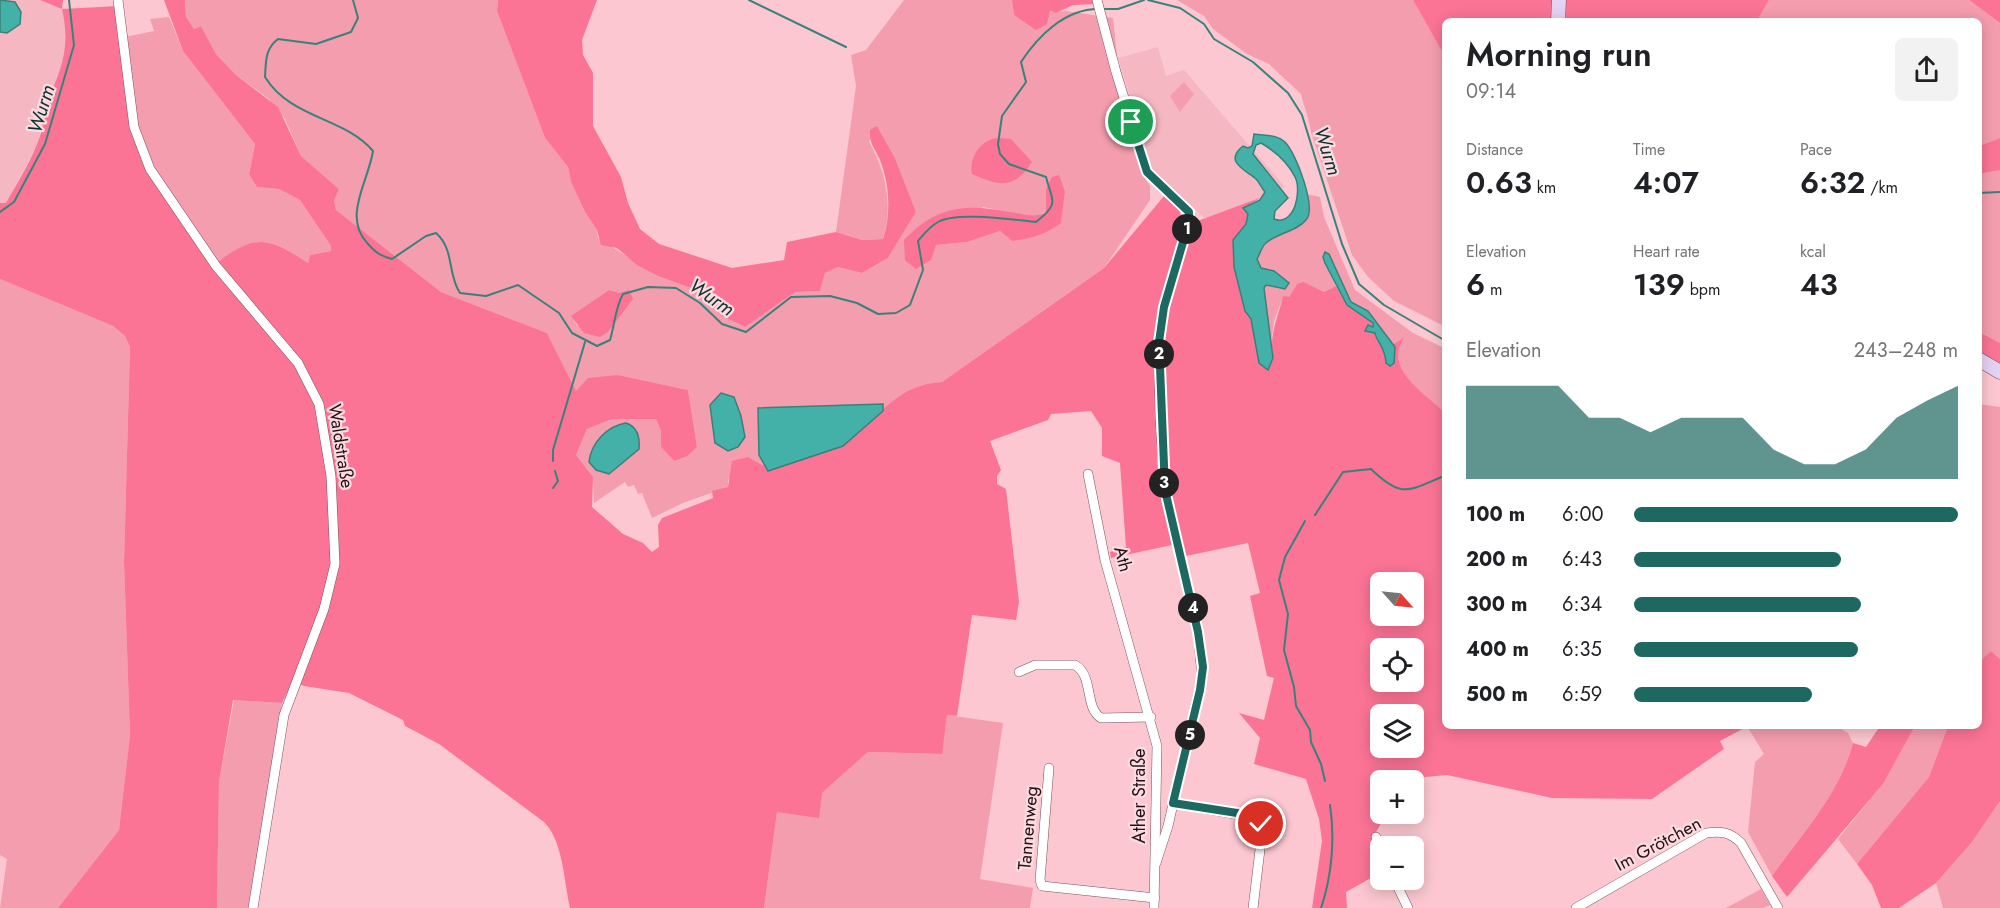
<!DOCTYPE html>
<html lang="en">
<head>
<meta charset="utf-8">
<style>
  :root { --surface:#fff; --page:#f2f2f2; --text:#202124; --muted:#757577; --accent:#1d6861 }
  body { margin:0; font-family:Jost,sans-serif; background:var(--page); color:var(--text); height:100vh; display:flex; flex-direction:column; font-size:22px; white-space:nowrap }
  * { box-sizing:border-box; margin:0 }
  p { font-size:20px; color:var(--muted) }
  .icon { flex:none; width:33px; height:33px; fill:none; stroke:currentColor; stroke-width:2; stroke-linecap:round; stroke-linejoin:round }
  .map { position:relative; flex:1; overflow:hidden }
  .drawer { position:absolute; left:1442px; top:18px; width:540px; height:711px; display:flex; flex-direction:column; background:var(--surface); border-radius:9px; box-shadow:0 3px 15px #0003 }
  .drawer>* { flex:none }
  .needle { width:39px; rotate:117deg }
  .tools { position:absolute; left:1370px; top:572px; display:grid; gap:12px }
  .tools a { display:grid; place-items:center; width:54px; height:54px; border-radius:9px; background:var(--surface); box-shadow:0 3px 15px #0003; font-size:30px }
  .pin { position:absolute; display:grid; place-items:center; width:51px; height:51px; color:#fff; margin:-26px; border:3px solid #fff; border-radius:50%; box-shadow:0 2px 6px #0007 }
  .km { position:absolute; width:30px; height:30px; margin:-15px; border-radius:50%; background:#222; color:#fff; font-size:16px; line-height:30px; text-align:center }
  .round { display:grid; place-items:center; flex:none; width:63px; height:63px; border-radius:9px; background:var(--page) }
  .overview { display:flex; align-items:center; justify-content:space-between; height:102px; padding:0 24px }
  h1 { font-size:33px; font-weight:600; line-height:45px }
  .stats { display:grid; grid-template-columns:repeat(3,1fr); gap:9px; height:102px; padding:6px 24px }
  .stats div { display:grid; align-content:center }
  .stats b { font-size:30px; font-weight:600 }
  .stats small { font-size:16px; font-weight:400 }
  .stats p { font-size:16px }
  .chart { height:168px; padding:12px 24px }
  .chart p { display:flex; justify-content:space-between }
  .chart svg { width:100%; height:108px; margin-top:6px; fill:var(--accent); opacity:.7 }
  ul { padding:0 24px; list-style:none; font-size:20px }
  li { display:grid; grid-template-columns:96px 72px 1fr; align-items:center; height:45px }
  li i { height:15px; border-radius:8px; background:var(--accent) }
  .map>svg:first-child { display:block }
  .built { fill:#f5b8c3 }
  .green { fill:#f49dae; fill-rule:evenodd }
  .forest { fill:#fb7495; fill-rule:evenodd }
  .water { fill:#43b1a7; stroke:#39817b; stroke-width:1.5; fill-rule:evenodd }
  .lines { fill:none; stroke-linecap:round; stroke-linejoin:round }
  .stream { stroke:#39817b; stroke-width:2 }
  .street-casing { stroke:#7e515a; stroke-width:10 }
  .secondary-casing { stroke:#7e515a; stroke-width:15 }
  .street { stroke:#fff; stroke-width:9 }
  .secondary { stroke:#e4d2f3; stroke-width:14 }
  .route-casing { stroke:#fff; stroke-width:12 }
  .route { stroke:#1d6861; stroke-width:8 }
  .labels { text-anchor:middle; stroke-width:4.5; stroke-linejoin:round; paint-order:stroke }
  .street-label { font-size:18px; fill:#231115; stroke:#fcdbe0 }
  .water-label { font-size:20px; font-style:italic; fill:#0f312e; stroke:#fcdbe0 }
</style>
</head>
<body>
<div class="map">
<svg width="2000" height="908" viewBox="0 0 2000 908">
  <rect width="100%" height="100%" fill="#fcc7d1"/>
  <g class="built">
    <polygon points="0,0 40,0 62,9 66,28 64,64 47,105 37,145 6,203 0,203"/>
    <polygon points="1158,47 1166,76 1184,70 1285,187 1207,220 1154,174 1118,58"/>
  </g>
  <g class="green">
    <path d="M185 0H498L497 11 545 138 568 167 571 182 585 212 597 230 598 238 658 276 706 293 720 315 745 327 795 292 820 291 825 273 838 267 862 273 888 258 916 212 895 158 877 126 869 142C886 172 893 205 883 239L862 240 836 232 856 86 851 55 866 50 904 0H1012L1014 15 1066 11 1113 18 1122 104 1142 173 1150 186V200L1104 268 942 382C901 384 887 409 857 431 828 452 796 459 762 465L748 457 728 480V487L683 503 652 518 642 493 638 494 634 485 628 487 625 482 594 503 593 477 576 455 587 429 612 419H656L661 431V447L674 461 697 447 688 390 618 375 576 392 547 333 441 292 336 210 334 201 339 189 301 156 285 119 269 99 236 75 216 54 201 26 194 29 186 17ZM1046 188 1065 192 1061 222C1046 234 1032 239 1012 241L1000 231 967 242 935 245 983 207 1034 217 1046 212ZM609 290 620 293 577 326 572 316Z"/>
    <path d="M1177 0H1413L1444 55V326L1394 301 1368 277 1352 255 1311 132C1309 118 1304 107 1301 94L1269 64 1247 54 1213 29 1204 16Z"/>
    <polygon points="1769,0 1969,0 2000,23 2000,138 1979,146 1978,21 1757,21"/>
    <path d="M169 17 183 51 255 144 249 173 257 187 279 189 300 200 331 246V251L310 255 308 263C267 236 257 234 216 263L152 170 134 126 125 37 154 31 150 19Z"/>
    <polygon points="1184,82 1194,94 1180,112 1170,96"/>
    <polygon points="2000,170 2000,343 1979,331 1978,174"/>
    <path d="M1306 194 1320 197 1324 217 1355 290 1413 333 1444 348V412C1426 394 1384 370 1403 339L1392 345 1389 338 1368 311 1351 302 1339 276 1325 263 1336 286 1324 292 1297 284 1289 297H1283L1274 321 1271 343 1264 288 1265 285 1285 289 1288 281 1261 268 1257 259 1266 243 1307 219 1309 210Z"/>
    <polygon points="0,279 113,326 125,336 130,347 124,562 130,735 119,830 58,908 0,908 7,859 0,855"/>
    <polygon points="1978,404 2000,407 2000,659 1991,651 1979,662"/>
    <polygon points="234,700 282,703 250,908 217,908 219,782"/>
    <polygon points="947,715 1003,723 980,879 1033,888 1030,908 764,908 777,812 822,793 868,752 941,754"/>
    <path d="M1747 726H1836L1848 733 1853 743C1840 793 1802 834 1772 876L1748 832 1755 762 1764 754Z"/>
    <polygon points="1915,726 1948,726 1929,777 1857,864 1838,839 1883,784"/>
    <polygon points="2000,801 2000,908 1943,908 1936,883 1972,842"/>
    <polygon points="1761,889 1770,905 1763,908 1726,908"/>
  </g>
  <g class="forest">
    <path d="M40 0H63L62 9 118 6 132 128 145 161 216 263C256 234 267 236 308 263L310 255 331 251V246L300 200 279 189 257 187 249 174 255 144 183 51 164 0H185L186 17 194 29 201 26 216 54 236 75 278 107 301 156 339 189 334 201 336 210 441 292 547 333 576 391 588 378 618 375 688 390 697 447 687 456 674 461 661 447V431L656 419H612L587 429 576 455 593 477 592 507 623 534 643 543 652 552 659 547 658 525 662 518 713 498 712 491 728 487 732 461 748 457 762 465C796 459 828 452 857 431 887 409 901 384 942 382L1104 268 1164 196 1178 207 1183 221 1163 292 1154 354 1158 478 1172 545 1111 558 1110 552 1126 547 1120 463 1102 456V428L1091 411 1051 414 1048 420 990 441 1001 470 997 476V484L1006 489 1019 602 1016 620 972 615 957 716 947 715 942 754 868 752 822 793 819 818 777 812 764 908H570C564 882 563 840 544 822L439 744 405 726 403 720 349 693 304 686 293 681 282 703 233 700 219 782 217 908H58L119 830 130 735 124 562 130 347 125 336 113 326 0 279V203H6C18 181 32 160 40 136 44 126 43 114 47 104 61 68 71 49 62 9Z"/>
    <path d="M498 0H597L582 40 583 55 593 73V126L621 177 628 203 640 229 659 244 732 268 784 260 787 242 836 232 862 240 883 239C891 215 890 185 880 160 875 148 869 144 870 130L877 126 895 158 916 212 888 258 862 273 838 267 825 273 820 291 795 292 745 327 720 315 705 293 658 276 637 265 617 248 601 245 597 230 585 212 571 182 568 167 545 138 497 11Z"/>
    <polygon points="1012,0 1094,0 1096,4 1073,5 1056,13 1050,11 1047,24 1036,30 1014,15"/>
    <polygon points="1413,0 1769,0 1757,21 1444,21 1444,55"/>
    <polygon points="1969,0 2000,0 2000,23"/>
    <polygon points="2000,138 2000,170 1979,174 1979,146"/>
    <path d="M1011 139 1032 162C1014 190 999 186 972 174 969 161 977 145 990 140 995 137 1005 139 1011 139Z"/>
    <path d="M1059 175 1065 192 1061 223C1046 234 1032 239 1012 241L1000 231 967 242 936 245 931 260 916 269 905 260 904 240C936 206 965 203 1010 212 1024 214 1032 218 1046 213V189L1052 177Z"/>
    <path d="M1262 197 1250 204 1246 224 1233 240 1245 311 1251 319 1259 363 1273 358C1269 334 1278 318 1283 296L1289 297 1297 284 1303 282 1324 292 1336 286 1347 305 1373 323 1371 327 1385 349 1386 363 1390 366 1394 363 1395 351 1392 345 1404 338C1383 369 1425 393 1444 412V726H1748L1720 741 1724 749 1652 799 1552 798 1447 775 1425 777 1413 787V780H1380V813H1387L1376 832 1372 834 1380 873 1346 892 1347 908H1312L1322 841 1319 819 1306 779 1254 764 1260 738 1239 713 1264 720 1274 678 1267 676 1250 596 1260 593 1248 543 1186 556 1168 489 1166 468 1164 339 1173 290 1195 222ZM1380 582H1413V615H1380ZM1380 648H1413V681H1380ZM1380 714H1413V747H1380Z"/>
    <polygon points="609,290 620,293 629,290 633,299 608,332 600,337 584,333 571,316"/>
    <polygon points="1978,331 2000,343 2000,367 1979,353"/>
    <polygon points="1991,651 2000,659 2000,801 1972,842 1936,883 1899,908 1881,908 1872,885 1857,864 1929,777 1948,726 1978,726 1979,662"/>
    <path d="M1880 726H1915L1883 784 1787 897 1772 876C1802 834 1840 793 1853 743L1866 747Z"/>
  </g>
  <g class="water">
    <polygon points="0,0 15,2 21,12 20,24 7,33 0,32"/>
    <path d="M1254 134C1265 136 1277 134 1285 142 1296 153 1317 208 1306 220 1296 232 1277 233 1266 243 1262 246 1260 254 1257 259L1261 268 1274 271 1289 283 1285 289 1266 285 1264 288 1273 358 1268 370 1259 363 1251 319 1245 311 1234 267 1233 240 1246 224 1248 214 1243 208 1260 200 1265 192C1262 189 1260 183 1256 179 1246 170 1223 162 1243 146L1248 148 1252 146ZM1261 143C1275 151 1288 163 1295 177 1302 190 1295 227 1274 219L1275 211 1288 198 1253 154 1256 145Z"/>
    <path d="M1325 252 1329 254 1351 302 1368 311 1395 347 1394 363 1390 366 1386 363C1385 346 1376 341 1375 333L1365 331 1368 325 1373 327V323L1347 305 1325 263 1323 257Z"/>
    <polygon points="721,393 734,397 741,416 745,437 738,447 728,451 715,443 710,405"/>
    <polygon points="883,404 883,411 843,446 768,471 759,455 758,408"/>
    <path d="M626 423C638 427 640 438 639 449L609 474 596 470 589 462C591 443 607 426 626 423Z"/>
  </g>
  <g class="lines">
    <g class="stream">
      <path d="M353 0 358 18 351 32 316 44 278 39C265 49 266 61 265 77 291 119 344 117 373 151 368 183 342 217 368 244 376 253 381 256 392 259L426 236 436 233C455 250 447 274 460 293L486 296 518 285 559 313 572 333 597 346 610 340C615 324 615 308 623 294L648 287 676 288 700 303 722 324 746 332 791 297 830 296 857 303 878 314 896 313 910 305 923 270 918 241C924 234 929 227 938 222 956 211 1014 220 1036 222 1059 204 1053 203 1046 177L1009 164 1000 154 998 144 1002 116 1026 82 1021 62C1038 36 1065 9 1098 9"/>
      <polyline points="749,0 846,47"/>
      <polyline points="1148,0 1180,8 1204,24 1214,39 1253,62 1288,93 1302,115 1342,244 1359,284 1384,305 1444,340"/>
      <polyline points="1103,9 1118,9 1144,0"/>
      <polyline points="1978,193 2000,192"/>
      <polyline points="0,212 14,202 45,144 74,45 69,0"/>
      <polyline points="1978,321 1981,329 1978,341"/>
      <polyline points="553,461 553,450 585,342"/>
      <polyline points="553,488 558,481 555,471"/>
      <path d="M1315 515 1343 472 1371 469C1402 499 1408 491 1444 476"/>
      <polyline points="1305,521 1285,557 1279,580 1288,614 1284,650 1294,687 1296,706 1310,730 1311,742 1321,764 1325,781"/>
      <path d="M1321 908C1332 876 1335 838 1330 805"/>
    </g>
    <g class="street-casing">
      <g id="street">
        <polyline points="118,0 134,127 150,169 216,266 298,363 319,404 331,476 335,564 324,609 284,715 253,908"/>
        <polyline points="1097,0 1116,72 1147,172 1189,212 1189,222 1164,307 1159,342 1160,417 1165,490 1198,632 1202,677 1168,826 1156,863"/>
        <polyline points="1088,474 1105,560 1157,746 1154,908"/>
        <path d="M1019 672 1035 665H1075C1094 676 1084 707 1101 718L1151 717"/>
        <polyline points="1049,768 1040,880 1042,886 1155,898"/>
        <polyline points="1173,803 1257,818 1262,833 1253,908"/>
        <polyline points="1376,837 1380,849"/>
        <polyline points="1394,879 1408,908"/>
        <path d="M1576 908 1706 833C1722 831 1730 832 1741 843L1778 908"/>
      </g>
    </g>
    <g class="secondary-casing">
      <g id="secondary">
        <polyline points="1558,21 1559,0"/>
        <polyline points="1978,359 2000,372"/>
      </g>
    </g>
    <use href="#street" class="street"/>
    <use href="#secondary" class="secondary"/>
  </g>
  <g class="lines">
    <g class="route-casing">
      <polyline id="route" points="1131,122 1147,172 1189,212 1189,222 1164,307 1159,342 1165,490 1198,632 1203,667 1200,690 1173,803 1250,815 1261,824"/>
    </g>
    <use href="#route" class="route"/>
  </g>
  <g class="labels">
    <g class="street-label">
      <text transform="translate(341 446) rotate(81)" y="6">Waldstraße</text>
      <text transform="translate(1123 559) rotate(75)" y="6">Ath</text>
      <text transform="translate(1139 796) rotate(-90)" y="6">Ather Straße</text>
      <text transform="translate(1028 828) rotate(-85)" y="6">Tannenweg</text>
      <text transform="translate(1658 844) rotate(-28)" y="6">Im Grötchen</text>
    </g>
    <g class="water-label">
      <text transform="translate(41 109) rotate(-73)" y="7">Wurm</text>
      <text transform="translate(1328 151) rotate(73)" y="7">Wurm</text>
      <text transform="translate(712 297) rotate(35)" y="7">Wurm</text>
    </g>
  </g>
</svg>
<div class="tools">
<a><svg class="needle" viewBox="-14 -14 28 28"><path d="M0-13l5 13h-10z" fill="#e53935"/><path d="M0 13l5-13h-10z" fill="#757577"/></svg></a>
<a><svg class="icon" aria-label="locate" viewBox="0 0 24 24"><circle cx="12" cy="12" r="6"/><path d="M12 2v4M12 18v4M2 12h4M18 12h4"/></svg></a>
<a><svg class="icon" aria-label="layers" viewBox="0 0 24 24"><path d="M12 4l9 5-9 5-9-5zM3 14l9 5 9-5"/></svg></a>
<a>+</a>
<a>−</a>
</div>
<div class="pin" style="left:1131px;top:122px;background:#1e9e55"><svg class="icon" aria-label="arrive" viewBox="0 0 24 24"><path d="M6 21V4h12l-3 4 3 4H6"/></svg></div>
<div class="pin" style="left:1261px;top:824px;background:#d93025"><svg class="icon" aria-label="check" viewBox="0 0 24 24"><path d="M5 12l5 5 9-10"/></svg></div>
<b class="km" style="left:1187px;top:229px">1</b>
<b class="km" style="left:1159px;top:354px">2</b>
<b class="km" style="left:1164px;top:483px">3</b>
<b class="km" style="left:1193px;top:608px">4</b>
<b class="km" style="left:1190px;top:735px">5</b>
<section class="drawer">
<div class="overview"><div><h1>Morning run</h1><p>09:14</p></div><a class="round"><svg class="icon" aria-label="share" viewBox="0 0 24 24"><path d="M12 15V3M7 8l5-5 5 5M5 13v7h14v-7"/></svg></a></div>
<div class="stats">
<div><p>Distance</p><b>0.63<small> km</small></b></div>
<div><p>Time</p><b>4:07</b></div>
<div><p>Pace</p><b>6:32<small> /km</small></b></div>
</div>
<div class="stats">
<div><p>Elevation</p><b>6<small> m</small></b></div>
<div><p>Heart rate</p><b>139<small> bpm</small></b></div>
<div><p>kcal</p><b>43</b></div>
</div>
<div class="chart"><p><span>Elevation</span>243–248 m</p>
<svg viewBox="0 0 160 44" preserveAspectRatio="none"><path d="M0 44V6L10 6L20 6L30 6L40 19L50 19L60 25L70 19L80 19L90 19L100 32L110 38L120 38L130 32L140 19L150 12L160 6V44z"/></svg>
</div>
<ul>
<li><b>100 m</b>6:00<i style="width:100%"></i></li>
<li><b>200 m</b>6:43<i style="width:64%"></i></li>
<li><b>300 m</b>6:34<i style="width:70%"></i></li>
<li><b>400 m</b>6:35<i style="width:69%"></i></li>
<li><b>500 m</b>6:59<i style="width:55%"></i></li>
</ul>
</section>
</div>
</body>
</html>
